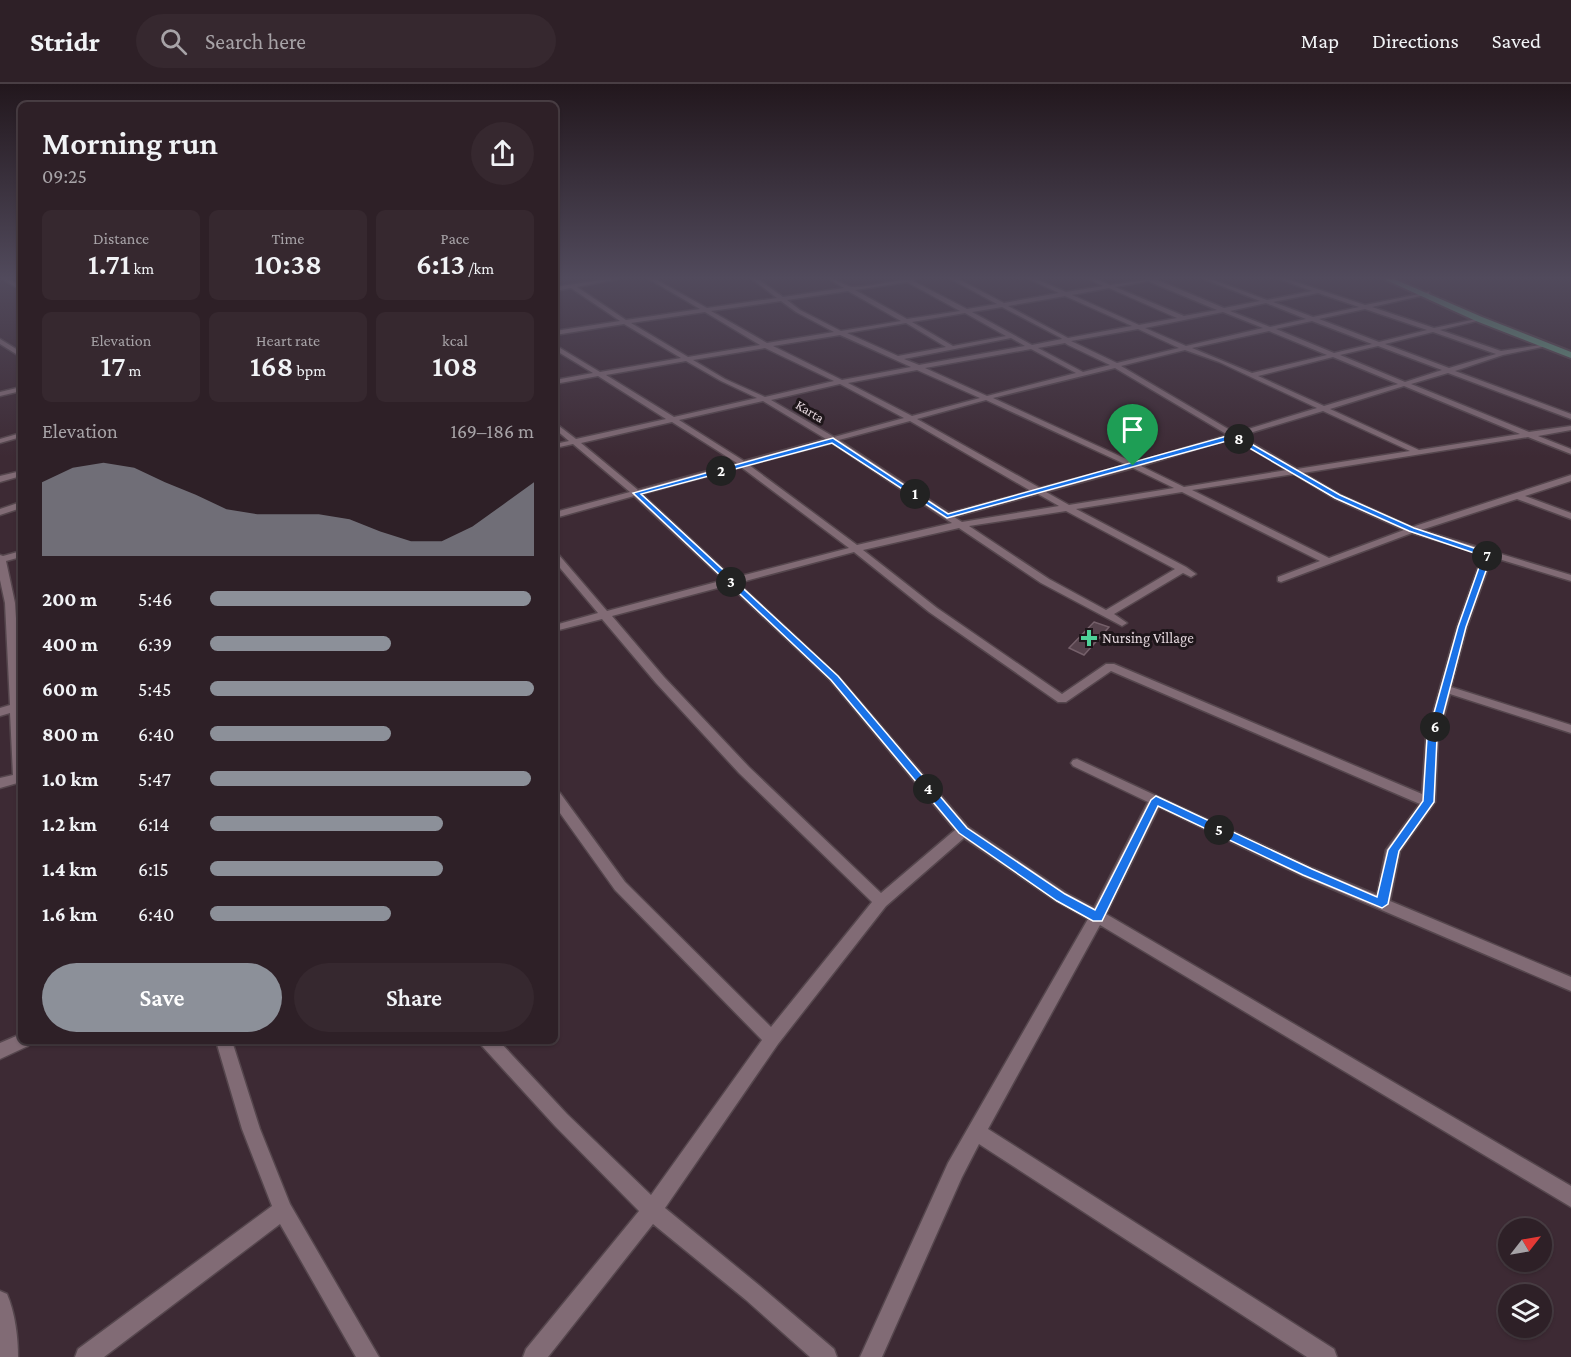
<!DOCTYPE html>
<html lang="en">
<head>
<meta charset="utf-8">
<style>
  :root { --surface:#2e2027; --page:#36282f; --text:#f1f3f6; --muted:#a7a3a7; --line:#493e44; --accent:#8c9099 }
  body { margin:0; font-family:"Crimson Pro",serif; background:var(--page); color:var(--text); height:100vh; display:flex; flex-direction:column; font-size:22px; white-space:nowrap }
  * { box-sizing:border-box; margin:0 }
  p { font-size:20px; color:var(--muted) }
  .icon { flex:none; width:33px; height:33px; fill:none; stroke:currentColor; stroke-width:2; stroke-linecap:round; stroke-linejoin:round }
  .map { position:relative; flex:1; overflow:hidden }
  .panel { position:absolute; left:18px; top:18px; width:540px; height:942px; display:flex; flex-direction:column; background:var(--surface); border-radius:9px; box-shadow:0 2px 4px #0004,0 0 0 2px var(--line) }
  .panel>* { flex:none }
  .needle { width:39px; rotate:59deg }
  .tools { position:absolute; left:1498px; top:1134px; display:grid; gap:12px }
  .tools a { display:grid; place-items:center; width:54px; height:54px; border-radius:50%; background:var(--surface); box-shadow:0 2px 4px #0004,0 0 0 2px var(--line); font-size:30px }
  .pin { position:absolute; display:grid; place-items:center; width:51px; height:51px; color:#fff; margin:-62px -26px; border-radius:50% 50% 50% 0; rotate:-45deg; box-shadow:0 0 6px #0007 }
  .pin .icon { rotate:45deg }
  .km { position:absolute; width:30px; height:30px; margin:-15px; border-radius:50%; background:#222; color:#fff; font-size:16px; line-height:30px; text-align:center }
  .round { display:grid; place-items:center; flex:none; width:63px; height:63px; border-radius:32px; background:var(--page) }
  .head { display:flex; align-items:center; justify-content:space-between; height:102px; padding:0 24px }
  h1 { font-size:33px; font-weight:600; line-height:45px }
  .metrics { display:grid; grid-template-columns:repeat(3,1fr); gap:9px; height:102px; padding:6px 24px }
  .metrics div { display:grid; align-content:center; border-radius:9px; background:var(--page); text-align:center }
  .metrics b { font-size:30px; font-weight:600 }
  .metrics small { font-size:16px; font-weight:400 }
  .metrics p { font-size:16px }
  .chart { height:168px; padding:12px 24px }
  .chart p { display:flex; justify-content:space-between }
  .chart svg { width:100%; height:108px; margin-top:6px; fill:var(--accent); opacity:.7 }
  .primary-button { display:flex; gap:12px; margin-top:auto; padding:12px 24px }
  .primary-button a { flex:1; height:69px; border-radius:36px; background:var(--accent); color:#fff; font-size:24px; font-weight:600; line-height:69px; text-align:center }
  .primary-button a+a { background:var(--page); color:var(--text) }
  ul { padding:0 24px; list-style:none; font-size:20px }
  li { display:grid; grid-template-columns:96px 72px 1fr; align-items:center; height:45px }
  li i { height:15px; border-radius:8px; background:var(--accent) }
  header { display:flex; align-items:center; gap:36px; box-sizing:border-box; height:84px; padding:0 30px; background:var(--surface); border-bottom:2px solid var(--line) }
  header strong { font-size:28px }
  nav { display:flex; gap:33px; margin-inline-start:auto; font-size:21px }
  .search { width:420px; height:54px; background:var(--page); display:flex; align-items:center; gap:15px; box-sizing:border-box; padding:0 21px; border-radius:33px; color:var(--muted); font-size:22px }
  .map>svg:first-child { display:block }
  .building { fill:#56424c; stroke:#75606a; stroke-width:1.5 }
  .lines { fill:none; stroke-linecap:round; stroke-linejoin:round }
  .minor-casing { stroke:#55464d; stroke-width:3 }
  .trunk-casing { stroke:#55464d; stroke-width:4 }
  .minor { fill:#816b75; fill-rule:evenodd }
  .trunk { fill:#629f82; fill-rule:evenodd }
  .route { fill:#1a73e8; stroke:#fff; stroke-width:1.5; fill-rule:evenodd }
  .poi-dot { fill:#4ed399; stroke:#1e161a; stroke-width:2 }
  .labels { text-anchor:middle; stroke-width:6; stroke-linejoin:round; paint-order:stroke }
  .far-street-label { font-size:14px; fill:#e4d7dd; stroke:#1e161a }
  .poi-label { font-size:15px; fill:#e4d7dd; stroke:#1e161a; text-anchor:start }
</style>
</head>
<body>
<header>
<strong>Stridr</strong>
<div class="search"><svg class="icon" aria-label="search" viewBox="0 0 24 24"><circle cx="10" cy="10" r="6"/><path d="M15 15l6 6"/></svg>Search here</div>
<nav><a>Map</a><a>Directions</a><a>Saved</a></nav>
</header>
<div class="map">
<svg width="1571" height="1273" viewBox="0 0 1571 1273">
  <rect width="100%" height="100%" fill="#3d2a34"/>
  <polygon class="building" points="1094,538 1109,543 1084,571 1069,564"/>
  <g class="lines">
    <g class="minor-casing">
      <g id="minor">
        <polygon points="2,195 9,195 21,202 21,206"/>
        <path d="M607 195H618L577 203 626 236 700 225 649 195H655L707 224 777 214 752 195H758L783 213 844 204 829 195C838 195 844 202 852 203 874 203 895 195 917 195L913 197 967 225 997 220 951 195H958L1004 219 1059 209 1029 195H1036L1066 208 1103 202 1089 195H1096L1110 201 1155 195 1224 224 1260 217 1204 195H1211L1267 216 1312 207 1279 195H1287L1365 221 1429 208V210L1372 223 1434 244 1481 234V236L1440 246 1501 267 1547 260V262L1503 271 1455 287 1571 330V335L1448 289 1411 300 1529 348 1571 342V346L1538 352 1571 365V370L1528 353 1303 389 1341 411 1412 443 1571 391V397L1525 412 1571 429V435L1517 415 1421 446 1571 491V497L1492 473 1467 543 1451 603 1571 641V649L1450 610 1438 654 1435 718 1400 767 1390 817 1571 893V907L1302 792 1159 723 1106 830 1571 1102V1123L1100 841 988 1045 1334 1265 1337 1273H1307L979 1060 962 1093 882 1273H860L948 1079 1088 835 1056 817 964 754 886 822 778 960 665 1124 760 1202 834 1265 837 1273H810L746 1216 653 1140 548 1273H523L526 1265 639 1127 555 1042 482 962 480 957H499L567 1030 651 1111 762 956 615 806 555 722V707L560 709 625 798 771 943 872 818 739 689 656 599 602 535 555 547V541L598 529 555 478V469L558 470 607 527 724 496 634 412 555 434V428L630 408 573 360 555 364V360L569 357 555 345V339L576 355 666 335 598 292 555 300V296L593 289 555 266V261L600 288 681 274 624 240 555 251V247L620 237 571 204 555 207V203ZM1148 197 1217 226 1184 232 1115 203ZM907 198 960 227 907 235 855 206ZM1109 204 1177 234 1139 241 1072 211ZM848 207 901 237 841 247 800 226 787 216ZM1318 209 1359 223 1313 233 1273 218ZM1065 212 1132 242 1068 254 1008 222ZM781 217 796 228 834 248 767 259 711 227ZM1266 219 1306 235 1270 243 1230 227ZM1002 223 1061 254 1062 255 1032 261 972 228ZM1365 225 1427 246 1379 258 1319 235ZM705 228 760 261 688 273 631 239ZM1223 228 1263 244 1186 262 1145 244ZM965 229 1006 252 953 262 912 238ZM1312 237 1372 260 1334 269 1276 245ZM906 239 946 263 898 272 847 249ZM1138 245 1179 264 1117 279 1071 257ZM1269 247 1327 271 1252 289 1192 264ZM1433 248 1496 270 1449 284 1385 260ZM840 251 847 254 911 283 842 296 773 262ZM1011 254 1025 262 919 281 904 275ZM1065 259 1068 261 1110 281 1083 288 1038 264ZM1378 262 1442 286 1405 298 1340 271ZM765 264 834 297 765 313 725 295 693 276ZM1031 265 1076 289 987 312 925 284ZM1185 266 1219 278 1317 324 1235 349 1121 282ZM1333 273 1398 300 1324 322 1258 292ZM686 277 721 297 757 314 674 333 606 291ZM1115 284 1228 351 1135 379 993 314ZM917 286 980 314 912 332 848 299ZM840 300 904 334 834 353 771 316ZM1404 302 1520 350 1419 366 1330 325ZM986 316 1127 381 1040 404 917 335ZM763 317 826 355 744 377 679 336ZM1323 327 1410 367 1297 385 1240 352ZM910 337 1031 407 949 429 839 356ZM672 338 737 379 638 406 581 359ZM1233 354 1287 386 1184 403 1141 382ZM832 359 944 434 952 439 857 461 749 381ZM741 383 849 464 733 494 642 410ZM1133 384 1174 404 1069 421 1046 408ZM1294 390 1335 415 1404 446 1329 474 1192 406ZM1182 408 1320 477 1278 493V497L1281 498 1412 449 1483 470 1457 543 1426 654 1422 710 1114 580H1106L1062 610 937 524 863 466 959 444 1041 499 1122 542 1127 539 1114 530 1183 489 1191 493 1196 490 1186 483 1076 425ZM1038 410 1059 422 962 438 954 433ZM1066 427 1175 485 1106 526 1049 495 969 442ZM854 468 929 528 1058 618H1066L1111 587 1420 720 1386 766 1377 811 1312 784 1077 675 1073 676 1071 679 1073 682 1148 718 1094 824 1066 809 968 743 838 592 738 499ZM729 501 830 596 955 746 881 809 749 683 664 593 612 532Z"/>
        <polygon points="0,255 21,268 21,273 0,260"/>
        <polygon points="21,303 21,307 0,312 0,308"/>
        <polygon points="21,349 21,353 0,359 0,355"/>
        <polygon points="21,387 21,392 0,398 0,392"/>
        <polygon points="21,418 21,424 0,431 0,425"/>
        <polygon points="21,467 21,473 6,477 15,519 21,610 21,698 0,704 0,694 13,691 10,629 0,632 0,624 10,621 5,519 0,496 0,471 3,472"/>
        <polygon points="21,950 21,957 30,957 28,962 0,975 0,959"/>
        <polygon points="216,957 232,957 260,1045 290,1120 379,1273 356,1273 280,1140 104,1273 75,1273 78,1265 272,1122 242,1045"/>
        <path d="M0 1207 7 1210C15 1229 18 1253 18 1273H0Z"/>
      </g>
    </g>
    <g class="trunk-casing">
      <polygon id="trunk" points="1384,195 1394,195 1482,233 1571,268 1571,274 1476,237"/>
    </g>
    <use href="#minor" class="minor"/>
    <use href="#trunk" class="trunk"/>
  </g>
  <linearGradient id="sky" x2="0" y2="1"><stop stop-color="#22171d"/><stop offset="0.52" stop-color="#514a5c"/><stop offset="1" stop-color="#514a5c" stop-opacity="0"/></linearGradient>
  <rect width="1571" height="373" fill="url(#sky)"/>
  <path class="route" d="M1234 350 1340 411 1414 444 1492 470 1466 543 1437 654 1434 718 1399 767 1388 820 1382 824 1303 791 1158 722 1102 837H1093L1057 817 959 749 831 596 633 409 833 354 948 430ZM1234 355 1335 414 1409 447 1483 472 1458 543 1427 654 1423 717 1388 766 1377 813 1312 785 1156 712 1151 716 1095 826 1065 810 967 744 838 592 641 410 832 359 947 434Z"/>
  <path class="poi-dot" d="M1086 545h6v6h6v6h-6v6h-6v-6h-6v-6h6z"/>
  <g class="labels">
    <g class="far-street-label">
      <text transform="translate(810 327) rotate(31)" y="5">Karta</text>
    </g>
    <g class="poi-label">
      <text x="1102" y="559">Nursing Village</text>
    </g>
  </g>
</svg>
<div class="tools">
<a><svg class="needle" viewBox="-14 -14 28 28"><path d="M0-13l5 13h-10z" fill="#e53935"/><path d="M0 13l5-13h-10z" fill="#a7a3a7"/></svg></a>
<a><svg class="icon" aria-label="layers" viewBox="0 0 24 24"><path d="M12 4l9 5-9 5-9-5zM3 14l9 5 9-5"/></svg></a>
</div>
<div class="pin" style="left:1133px;top:382px;background:#1e9e55"><svg class="icon" aria-label="arrive" viewBox="0 0 24 24"><path d="M6 21V4h12l-3 4 3 4H6"/></svg></div>
<b class="km" style="left:915px;top:410px">1</b>
<b class="km" style="left:721px;top:387px">2</b>
<b class="km" style="left:731px;top:498px">3</b>
<b class="km" style="left:928px;top:705px">4</b>
<b class="km" style="left:1219px;top:746px">5</b>
<b class="km" style="left:1435px;top:643px">6</b>
<b class="km" style="left:1487px;top:472px">7</b>
<b class="km" style="left:1239px;top:355px">8</b>
<section class="panel">
<div class="head"><div><h1>Morning run</h1><p>09:25</p></div><a class="round"><svg class="icon" aria-label="share" viewBox="0 0 24 24"><path d="M12 15V3M7 8l5-5 5 5M5 13v7h14v-7"/></svg></a></div>
<div class="metrics">
<div><p>Distance</p><b>1.71<small> km</small></b></div>
<div><p>Time</p><b>10:38</b></div>
<div><p>Pace</p><b>6:13<small> /km</small></b></div>
</div>
<div class="metrics">
<div><p>Elevation</p><b>17<small> m</small></b></div>
<div><p>Heart rate</p><b>168<small> bpm</small></b></div>
<div><p>kcal</p><b>108</b></div>
</div>
<div class="chart"><p><span>Elevation</span>169–186 m</p>
<svg viewBox="0 0 160 44" preserveAspectRatio="none"><path d="M0 44V14L10 8L20 6L30 8L40 14L50 19L60 25L70 27L80 27L90 27L100 29L110 34L120 38L130 38L140 32L150 23L160 14V44z"/></svg>
</div>
<ul>
<li><b>200 m</b>5:46<i style="width:99%"></i></li>
<li><b>400 m</b>6:39<i style="width:56%"></i></li>
<li><b>600 m</b>5:45<i style="width:100%"></i></li>
<li><b>800 m</b>6:40<i style="width:56%"></i></li>
<li><b>1.0 km</b>5:47<i style="width:99%"></i></li>
<li><b>1.2 km</b>6:14<i style="width:72%"></i></li>
<li><b>1.4 km</b>6:15<i style="width:72%"></i></li>
<li><b>1.6 km</b>6:40<i style="width:56%"></i></li>
</ul>
<div class="primary-button"><a>Save</a><a>Share</a></div>
</section>
</div>
</body>
</html>
